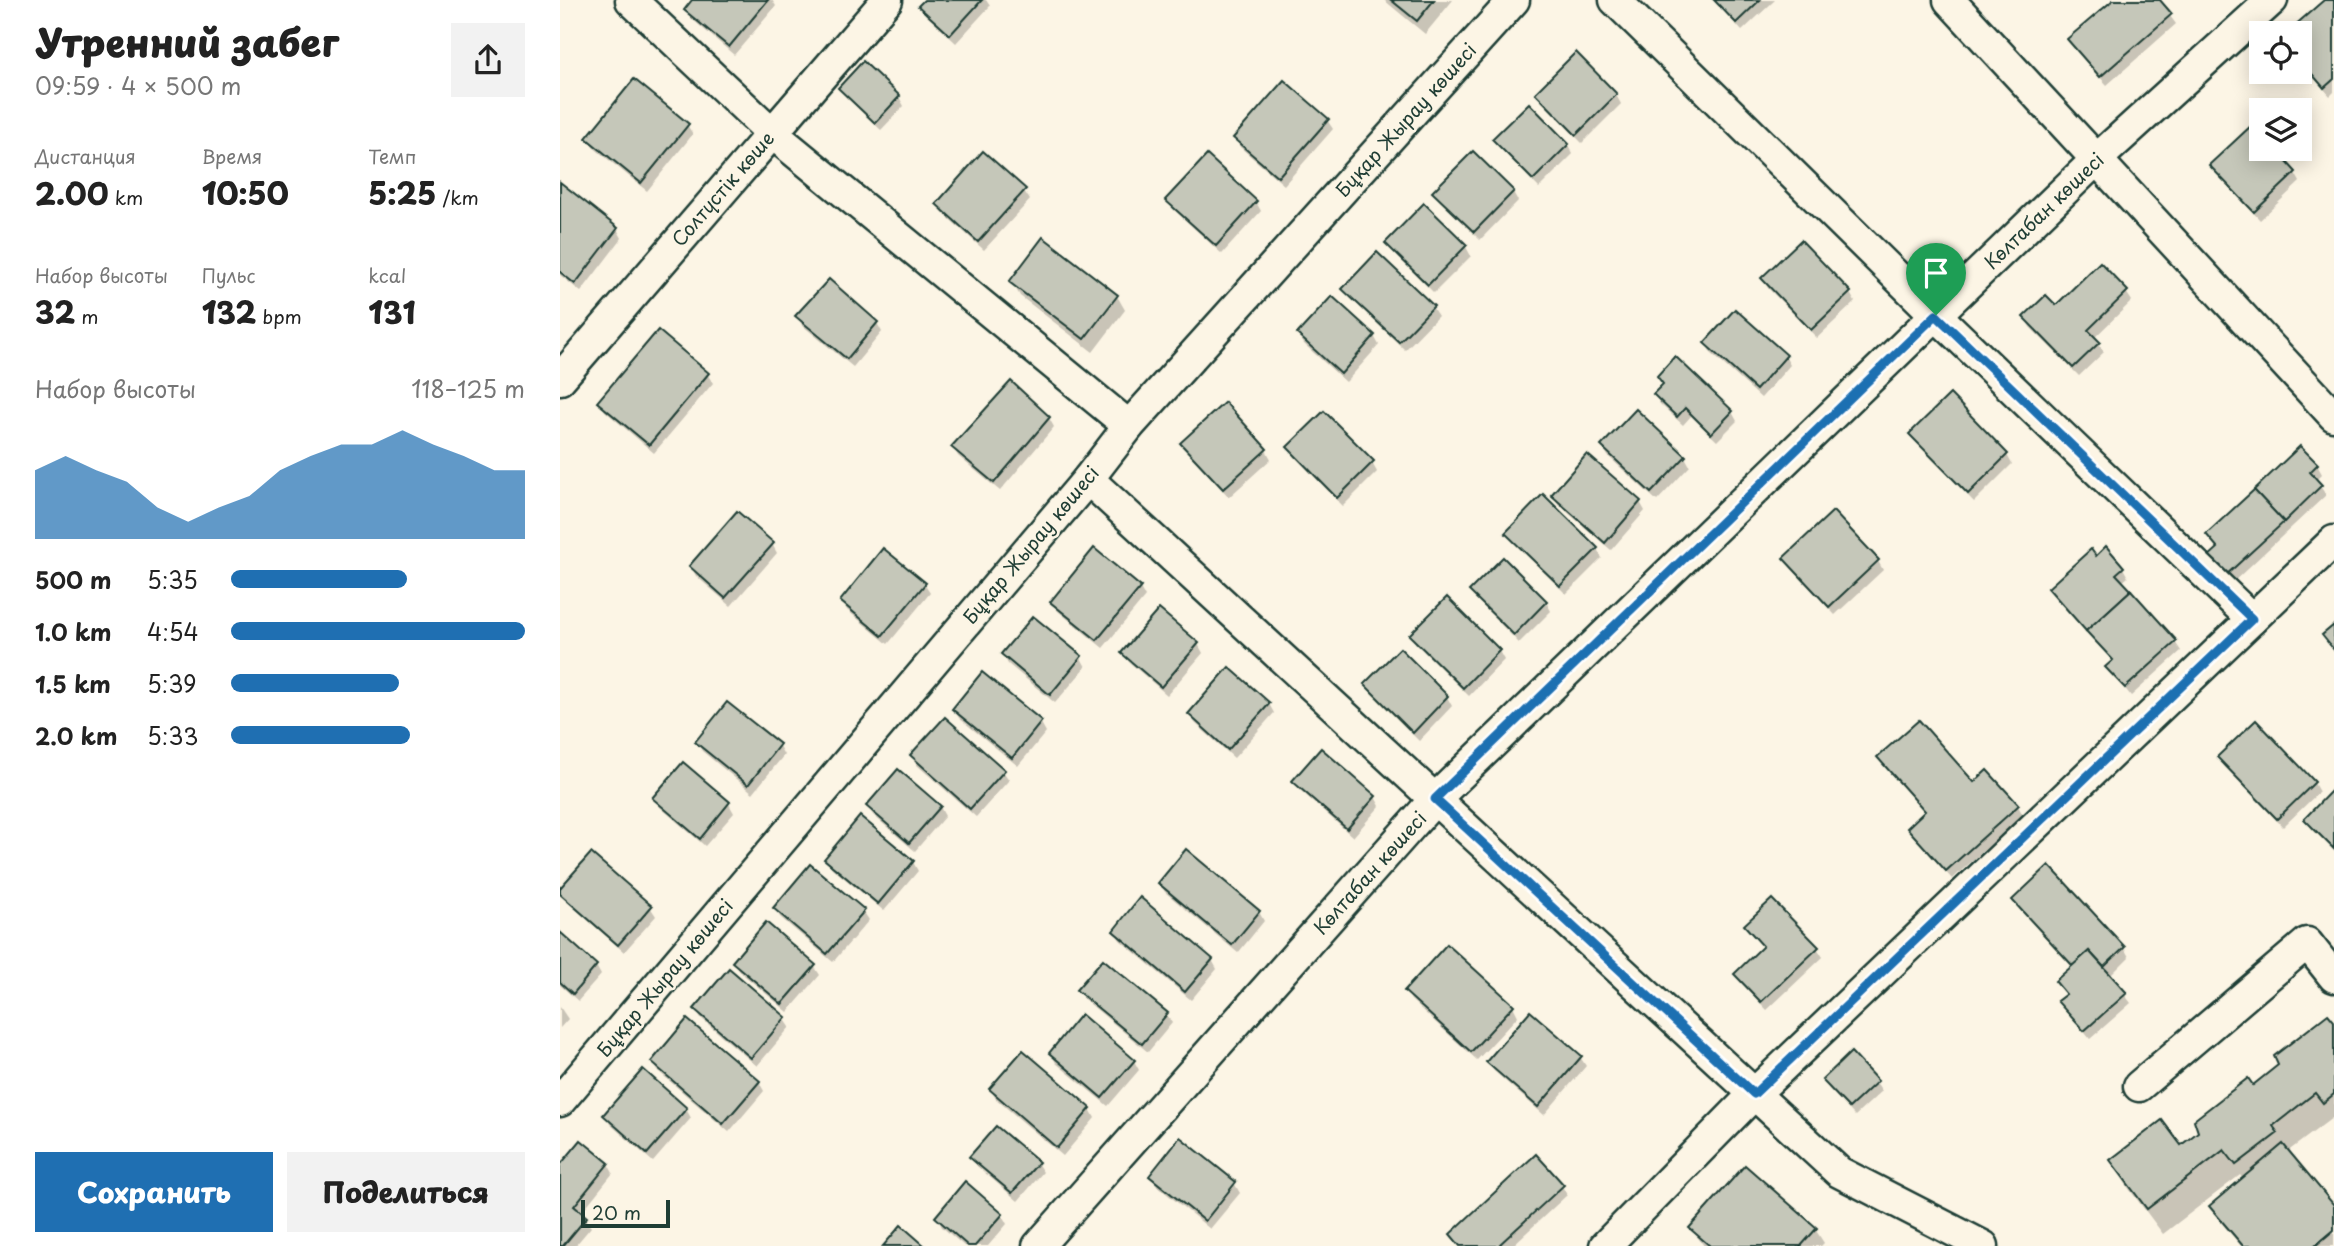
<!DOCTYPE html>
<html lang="ru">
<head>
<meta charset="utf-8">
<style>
  :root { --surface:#fff; --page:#f2f2f2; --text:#222; --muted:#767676; --accent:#1f6fb2 }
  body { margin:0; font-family:"Playpen Sans",sans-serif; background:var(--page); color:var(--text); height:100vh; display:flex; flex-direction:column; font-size:26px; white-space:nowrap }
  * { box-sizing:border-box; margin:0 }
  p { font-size:23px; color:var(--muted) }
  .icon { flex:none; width:38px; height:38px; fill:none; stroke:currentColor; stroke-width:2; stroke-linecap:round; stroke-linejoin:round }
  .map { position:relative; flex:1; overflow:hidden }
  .details { display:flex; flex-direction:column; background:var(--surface); width:560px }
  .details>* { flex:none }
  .fabs { position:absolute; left:1689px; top:21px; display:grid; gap:14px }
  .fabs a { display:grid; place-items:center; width:63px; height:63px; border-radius:0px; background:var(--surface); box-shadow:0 4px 18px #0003; font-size:35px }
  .scale { position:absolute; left:21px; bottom:18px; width:89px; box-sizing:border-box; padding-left:7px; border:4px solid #1f3d34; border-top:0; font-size:19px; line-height:24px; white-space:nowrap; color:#1f3d34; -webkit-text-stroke:5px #fcf5e5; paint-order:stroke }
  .pin { position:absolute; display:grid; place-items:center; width:60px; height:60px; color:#fff; margin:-72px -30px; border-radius:50% 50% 50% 0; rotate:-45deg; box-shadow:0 0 7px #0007 }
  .pin .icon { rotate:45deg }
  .round { display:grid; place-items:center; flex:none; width:74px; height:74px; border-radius:0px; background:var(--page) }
  .overview { display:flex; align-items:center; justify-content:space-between; height:119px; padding:0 35px }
  h1 { font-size:38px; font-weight:800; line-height:52px }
  .figures { display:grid; grid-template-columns:repeat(3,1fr); gap:10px; height:119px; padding:7px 35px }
  .figures div { display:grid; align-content:center }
  .figures b { font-size:30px; font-weight:800 }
  .figures small { font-size:19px; font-weight:400 }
  .figures p { font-size:19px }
  .chart { height:196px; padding:14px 35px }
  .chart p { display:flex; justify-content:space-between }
  .chart svg { width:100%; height:126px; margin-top:7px; fill:var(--accent); opacity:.7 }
  .cta { display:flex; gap:14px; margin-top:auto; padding:14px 35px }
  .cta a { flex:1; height:80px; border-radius:0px; background:var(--accent); color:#fff; font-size:28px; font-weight:800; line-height:80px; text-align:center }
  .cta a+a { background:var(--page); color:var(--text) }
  ul { padding:0 35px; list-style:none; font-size:23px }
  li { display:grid; grid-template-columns:112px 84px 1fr; align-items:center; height:52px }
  li i { height:18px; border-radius:9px; background:var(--accent) }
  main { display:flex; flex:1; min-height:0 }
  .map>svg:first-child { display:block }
  .shadow { fill:#0003 }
  .building { fill:#c5c7b9; stroke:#1f3d34; stroke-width:2 }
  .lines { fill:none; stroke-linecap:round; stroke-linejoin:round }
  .minor-casing { stroke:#1f3d34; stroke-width:35 }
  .minor { stroke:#fcf5e5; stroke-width:30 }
  .route-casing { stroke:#fff; stroke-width:14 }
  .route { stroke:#1f6fb2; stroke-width:9 }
  .labels { text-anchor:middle; stroke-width:5; stroke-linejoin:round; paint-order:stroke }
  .street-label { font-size:19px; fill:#1f3d34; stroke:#fcf5e5 }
</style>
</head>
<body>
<main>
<section class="details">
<div class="overview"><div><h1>Утренний забег</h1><p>09:59 · 4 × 500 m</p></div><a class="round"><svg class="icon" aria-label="share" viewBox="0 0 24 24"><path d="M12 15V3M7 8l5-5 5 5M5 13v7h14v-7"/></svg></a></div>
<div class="figures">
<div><p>Дистанция</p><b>2.00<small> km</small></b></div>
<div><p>Время</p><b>10:50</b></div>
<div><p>Темп</p><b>5:25<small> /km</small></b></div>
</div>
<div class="figures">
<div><p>Набор высоты</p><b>32<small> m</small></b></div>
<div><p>Пульс</p><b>132<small> bpm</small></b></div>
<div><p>kcal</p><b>131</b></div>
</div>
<div class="chart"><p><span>Набор высоты</span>118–125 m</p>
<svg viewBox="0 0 160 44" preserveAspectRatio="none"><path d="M0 44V20L10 15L20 20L30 24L40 33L50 38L60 33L70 29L80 20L90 15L100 11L110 11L120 6L130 11L140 15L150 20L160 20V44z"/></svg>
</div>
<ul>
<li><b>500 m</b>5:35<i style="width:60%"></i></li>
<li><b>1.0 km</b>4:54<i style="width:100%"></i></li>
<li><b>1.5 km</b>5:39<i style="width:57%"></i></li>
<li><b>2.0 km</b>5:33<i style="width:61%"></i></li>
</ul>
<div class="cta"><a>Сохранить</a><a>Поделиться</a></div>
</section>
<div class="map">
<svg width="1774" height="1246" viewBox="0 0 1774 1246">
  <rect width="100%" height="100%" fill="#fcf5e5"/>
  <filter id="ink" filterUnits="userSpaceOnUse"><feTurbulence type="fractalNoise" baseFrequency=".0143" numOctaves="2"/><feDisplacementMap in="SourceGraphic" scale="14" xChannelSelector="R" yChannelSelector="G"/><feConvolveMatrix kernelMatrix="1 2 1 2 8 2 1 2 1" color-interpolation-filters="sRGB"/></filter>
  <g filter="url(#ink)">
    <g class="shadow">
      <polygon points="135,0 212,0 216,6 174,55 132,19 126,10"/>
      <polygon points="366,0 426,0 430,6 396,43 366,15 360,6"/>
      <polygon points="824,0 893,0 865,34"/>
      <polygon points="1154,0 1215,0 1182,31"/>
      <polygon points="1555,0 1598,0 1616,24 1547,85 1515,49 1509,40"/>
      <polygon points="1767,0 1774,0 1774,92 1770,96 1740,61 1740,33 1729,33"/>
      <polygon points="280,88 339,97 344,106 321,130 286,97"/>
      <polygon points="977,93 1056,95 1061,104 1022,143 982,102"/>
      <polygon points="969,105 1008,145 1013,154 979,188 940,148 934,139"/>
      <polygon points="767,120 773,129 724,185 680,147 675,138"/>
      <polygon points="127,125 133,134 87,191 33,147 28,138"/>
      <polygon points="1701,137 1701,149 1712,149 1735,173 1740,182 1700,220 1657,174 1651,165"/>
      <polygon points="0,184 57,229 62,238 21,292 0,275"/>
      <polygon points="464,191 470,200 424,250 383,213 378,204"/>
      <polygon points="874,192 953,192 958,201 920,240 880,201"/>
      <polygon points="608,200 696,202 701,211 662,254 613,209"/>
      <polygon points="864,206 906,247 911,256 874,293 833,252 828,243"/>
      <polygon points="1203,279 1290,293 1295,302 1257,338 1208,288"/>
      <polygon points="452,282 557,296 565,310 533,352 460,296"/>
      <polygon points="785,289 872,307 878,316 845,350 790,298"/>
      <polygon points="1566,292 1572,301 1534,338 1544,352 1519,376 1470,327 1465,318 1496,308"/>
      <polygon points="237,316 317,323 322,332 293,367 242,325"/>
      <polygon points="739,335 814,336 819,345 786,382 744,344"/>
      <polygon points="1146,344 1225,356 1230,365 1201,398 1151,353"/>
      <polygon points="147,374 153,383 94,453 45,411 40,402"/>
      <polygon points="451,383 489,418 494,427 440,491 398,456 393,447"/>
      <polygon points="1104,385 1172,412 1177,421 1157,441 1131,416 1123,425 1100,404 1095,395"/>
      <polygon points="1351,434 1447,455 1452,464 1414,502 1357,443"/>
      <polygon points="623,443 706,450 711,459 669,497 628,452"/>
      <polygon points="1043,447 1125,457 1130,466 1097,501 1048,456"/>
      <polygon points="730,448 812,463 817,472 783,506 735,457"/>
      <polygon points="1740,448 1757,465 1762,474 1756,480 1766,495 1671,584 1655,567 1659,550 1648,535"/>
      <polygon points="993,495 1080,502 1085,511 1051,550 998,504"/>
      <polygon points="947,533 1037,549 1042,558 1006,594 953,542"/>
      <polygon points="212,544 217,553 171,606 136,576 131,566"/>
      <polygon points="1225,558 1318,561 1323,570 1275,615 1230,567"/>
      <polygon points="1536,558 1563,568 1568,577 1561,583 1615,642 1621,651 1571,696 1548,667 1554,662 1495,598 1490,589"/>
      <polygon points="364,584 370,593 328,644 287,610 282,601"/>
      <polygon points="580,588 585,597 543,648 498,611 492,602"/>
      <polygon points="912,591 986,602 991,611 959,643 917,600"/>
      <polygon points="851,635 939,651 944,660 909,696 856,644"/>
      <polygon points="638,644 643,653 607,695 569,662 563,653"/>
      <polygon points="840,650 887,697 892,706 859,741 811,693 806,684"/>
      <polygon points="443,655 521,658 526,667 495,703 448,664"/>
      <polygon points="669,669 709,704 714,713 674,758 635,723 630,714"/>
      <polygon points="423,674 481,723 486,732 458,766 399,718 394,709"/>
      <polygon points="168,704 219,746 224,755 193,793 142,751 137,742"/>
      <polygon points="762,750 815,797 820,806 793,837 740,790 734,781"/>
      <polygon points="352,756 443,771 449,780 416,817 357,765"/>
      <polygon points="1319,757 1414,784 1427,772 1458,806 1463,815 1392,879 1354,837 1349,828 1366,812 1324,766"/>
      <polygon points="1659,758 1754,783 1759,792 1723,827 1665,767"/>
      <polygon points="124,764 169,804 174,813 145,846 100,807 95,798"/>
      <polygon points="1774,791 1774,851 1751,828 1746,819"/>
      <polygon points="308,806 380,807 385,816 355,851 313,815"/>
      <polygon points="627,851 699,912 704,921 678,953 605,892 600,883"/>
      <polygon points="266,859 353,862 358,871 324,911 272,868"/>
      <polygon points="1489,868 1564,948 1569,957 1550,976 1571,1003 1530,1039 1500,1002 1507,996 1498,982 1513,968 1460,910 1454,901"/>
      <polygon points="0,891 90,907 96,916 64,952 5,900"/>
      <polygon points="215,908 303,911 309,920 273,962 220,917"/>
      <polygon points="1186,926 1257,948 1263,957 1207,1010 1182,984 1176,975 1204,948"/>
      <polygon points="555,931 652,960 657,969 631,1000 560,940"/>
      <polygon points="0,934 36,966 41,975 18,1001 0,985"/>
      <polygon points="887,946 953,1006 958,1016 917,1060 851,1000 846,991"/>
      <polygon points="174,962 254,966 260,975 228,1012 179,971"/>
      <polygon points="519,990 606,1014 612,1023 588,1052 524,999"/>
      <polygon points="0,1007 8,1019 0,1028"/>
      <polygon points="136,1009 224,1018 230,1027 197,1066 141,1018"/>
      <polygon points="1768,1016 1774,1024 1774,1121 1772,1118 1727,1152 1774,1208 1774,1246 1681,1246 1659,1220 1651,1206 1683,1179 1680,1175 1603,1234 1567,1186 1552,1160 1621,1147 1720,1066"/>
      <polygon points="491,1053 574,1061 579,1070 548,1106 496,1063"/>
      <polygon points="1020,1057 1026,1066 984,1115 934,1071 928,1062"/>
      <polygon points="93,1062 199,1082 204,1091 169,1132 98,1071"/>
      <polygon points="1264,1080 1316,1082 1322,1091 1295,1116 1269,1089"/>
      <polygon points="431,1090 530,1109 535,1118 503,1156 436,1099"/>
      <polygon points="126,1109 131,1118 93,1162 50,1124 45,1115"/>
      <polygon points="412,1157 477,1163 483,1172 458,1201 417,1166"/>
      <polygon points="48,1164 53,1173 20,1214 31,1227 15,1246 0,1246 0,1168"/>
      <polygon points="591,1176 674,1183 680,1193 650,1229 596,1185"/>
      <polygon points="1002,1186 1007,1195 952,1246 899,1246 892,1235"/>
      <polygon points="442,1215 447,1224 428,1246 404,1246 382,1227 377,1217"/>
      <polygon points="1131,1228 1255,1229 1264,1243 1261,1246 1144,1246"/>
    </g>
    <g class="building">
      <polygon points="132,0 208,0 169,47 124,10"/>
      <polygon points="364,0 422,0 390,35 358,6"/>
      <polygon points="831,0 874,0 857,21"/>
      <polygon points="1154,0 1200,0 1176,23"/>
      <polygon points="1553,0 1600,0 1612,14 1540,77 1507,39"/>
      <polygon points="1764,0 1774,0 1774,79 1764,88 1740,60 1740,33 1726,33"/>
      <polygon points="1016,52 1057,94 1016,135 975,93"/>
      <polygon points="303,61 340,96 315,123 278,88"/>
      <polygon points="74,79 129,124 81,183 26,138"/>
      <polygon points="724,80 769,119 718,177 673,138"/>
      <polygon points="969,103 1009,144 973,180 932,139"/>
      <polygon points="1692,125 1701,134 1701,149 1715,149 1736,172 1694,212 1649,165"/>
      <polygon points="423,151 466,189 418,242 376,204"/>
      <polygon points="913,151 954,191 914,232 872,192"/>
      <polygon points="647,155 697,201 656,246 605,200"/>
      <polygon points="0,182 58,228 15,284 0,272"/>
      <polygon points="864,203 907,245 868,285 825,243"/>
      <polygon points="483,237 558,295 524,339 449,282"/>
      <polygon points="1241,240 1291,292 1251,330 1201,278"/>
      <polygon points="817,252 874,306 839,342 782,289"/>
      <polygon points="1540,262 1568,291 1528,330 1540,342 1513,368 1463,317 1486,295 1496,305"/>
      <polygon points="269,279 318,322 287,359 235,316"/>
      <polygon points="772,296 815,335 781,374 737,334"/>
      <polygon points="1175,309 1227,355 1196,390 1144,343"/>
      <polygon points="98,330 149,373 89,445 37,402"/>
      <polygon points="1115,356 1173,411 1151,434 1125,408 1117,417 1093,394 1103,384 1097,376"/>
      <polygon points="451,381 490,417 434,483 391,447"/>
      <polygon points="1390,394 1448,454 1408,494 1349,434"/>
      <polygon points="665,402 707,449 663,489 620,443"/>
      <polygon points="1076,409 1126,456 1091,493 1041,446"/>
      <polygon points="764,411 814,461 777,498 727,447"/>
      <polygon points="1740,446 1758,464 1750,472 1762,485 1724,522 1694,490"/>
      <polygon points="1027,454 1081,501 1045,543 991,495"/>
      <polygon points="1694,490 1724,522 1665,576 1648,557 1658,548 1646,534"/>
      <polygon points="983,494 1038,548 1000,586 945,533"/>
      <polygon points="177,511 214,543 165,598 129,566"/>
      <polygon points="1273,511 1319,560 1269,607 1223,558"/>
      <polygon points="1546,546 1564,567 1556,574 1571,590 1526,631 1488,588 1531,549 1536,556"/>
      <polygon points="323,548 366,583 322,636 280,601"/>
      <polygon points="534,548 581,587 537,640 490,602"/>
      <polygon points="943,557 987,601 954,635 909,591"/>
      <polygon points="1571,590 1617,641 1565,688 1545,667 1553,660 1526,631"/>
      <polygon points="887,597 940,650 903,688 849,635"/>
      <polygon points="599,609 639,643 601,687 561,653"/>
      <polygon points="473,616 522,656 490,695 441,654"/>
      <polygon points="1774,625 1774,650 1762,635"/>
      <polygon points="840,648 888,696 853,733 804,684"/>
      <polygon points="669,667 710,703 668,750 628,714"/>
      <polygon points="422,672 482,721 452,758 392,709"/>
      <polygon points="167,702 220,744 188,785 135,742"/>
      <polygon points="385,717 445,770 410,809 350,755"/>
      <polygon points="1359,720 1414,782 1427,770 1459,805 1386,871 1347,828 1365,811 1317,757"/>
      <polygon points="1696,720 1755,782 1717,819 1657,757"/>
      <polygon points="761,748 816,796 787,829 732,781"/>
      <polygon points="123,762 170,802 140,839 92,798"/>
      <polygon points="338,769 381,806 349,843 306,806"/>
      <polygon points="1774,788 1774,849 1744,819"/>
      <polygon points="300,816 354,861 318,904 264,859"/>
      <polygon points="626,849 700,911 672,945 598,883"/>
      <polygon points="31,853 92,906 58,945 0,894 0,888"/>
      <polygon points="250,864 305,910 267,954 213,908"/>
      <polygon points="1489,865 1565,947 1544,967 1529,951 1513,966 1452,900"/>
      <polygon points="580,897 653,959 625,992 553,931"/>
      <polygon points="1212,899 1259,947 1201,1002 1174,974 1203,946 1184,925"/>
      <polygon points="206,922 256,965 222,1004 172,962"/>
      <polygon points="0,932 37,965 13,994 0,982"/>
      <polygon points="887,944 954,1005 911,1052 844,991"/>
      <polygon points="1529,951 1567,993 1524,1031 1497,1001 1506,994 1495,981"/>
      <polygon points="543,959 608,1013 582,1044 516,990"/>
      <polygon points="169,968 226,1017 191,1058 134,1009"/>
      <polygon points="970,1011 1022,1056 978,1107 926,1062"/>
      <polygon points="521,1014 575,1060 542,1098 489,1053"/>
      <polygon points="1768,1014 1774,1021 1774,1094 1763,1103 1755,1093 1713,1126 1718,1133 1676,1165 1664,1150 1587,1209 1550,1160 1602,1120 1621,1145 1638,1132 1634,1120 1688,1078 1693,1085 1718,1065 1714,1056"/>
      <polygon points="127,1019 200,1081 163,1124 91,1062"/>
      <polygon points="463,1050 531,1108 497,1148 429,1089"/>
      <polygon points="1291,1052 1318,1081 1289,1108 1262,1080"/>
      <polygon points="83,1069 127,1108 87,1154 43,1115"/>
      <polygon points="436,1126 479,1162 452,1193 409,1157"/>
      <polygon points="620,1137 676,1182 645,1221 589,1176"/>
      <polygon points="21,1140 49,1163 14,1206 27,1217 3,1246 0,1246 0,1165"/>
      <polygon points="1723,1144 1774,1205 1774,1230 1755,1246 1683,1246 1649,1206"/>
      <polygon points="976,1154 1004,1185 940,1244 942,1246 900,1246 890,1234"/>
      <polygon points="1185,1165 1257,1228 1241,1246 1150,1246 1129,1228"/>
      <polygon points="405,1181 443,1214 415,1246 408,1246 375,1217"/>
      <polygon points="341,1225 365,1246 323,1246"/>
    </g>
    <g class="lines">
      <g class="minor-casing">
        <g id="minor">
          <polyline points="71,0 212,133 569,426"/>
          <polyline points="1055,0 1376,315 1692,619"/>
          <polyline points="1389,0 1774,416"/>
          <polyline points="0,379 327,0"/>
          <polyline points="528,479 1279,1172 1423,1246"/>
          <polyline points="1579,1086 1747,943 1774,977"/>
          <polyline points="0,1101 528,479 569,426 954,0"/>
          <polyline points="478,1246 875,799 1537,159 1712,0"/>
          <polyline points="1045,1246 1194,1094 1774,541"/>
        </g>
      </g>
      <use href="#minor" class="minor"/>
    </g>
  </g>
  <g class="lines" filter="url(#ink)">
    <g class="route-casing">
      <polygon id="route" points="1376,315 1692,619 1194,1094 875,799"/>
    </g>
    <use href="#route" class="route"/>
  </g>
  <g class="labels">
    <g class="street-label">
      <text transform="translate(846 120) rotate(-48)" y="7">Бұқар Жырау көшесі</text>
      <text transform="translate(163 189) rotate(-49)" y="7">Солтүстік көше</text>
      <text transform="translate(1484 211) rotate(-44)" y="7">Көлтабан көшесі</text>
      <text transform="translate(471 545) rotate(-50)" y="7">Бұқар Жырау көшесі</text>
      <text transform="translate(810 873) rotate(-48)" y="7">Көлтабан көшесі</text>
      <text transform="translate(105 978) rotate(-50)" y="7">Бұқар Жырау көшесі</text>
    </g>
  </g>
</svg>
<div class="fabs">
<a><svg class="icon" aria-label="locate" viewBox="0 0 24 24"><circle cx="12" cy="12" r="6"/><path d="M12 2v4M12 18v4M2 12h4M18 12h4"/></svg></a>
<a><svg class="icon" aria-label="layers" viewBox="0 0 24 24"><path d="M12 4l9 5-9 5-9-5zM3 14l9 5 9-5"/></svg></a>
</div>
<div class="scale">20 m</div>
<div class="pin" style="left:1376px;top:315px;background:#1e9e55"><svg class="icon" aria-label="arrive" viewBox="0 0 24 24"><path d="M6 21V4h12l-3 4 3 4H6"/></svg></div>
</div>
</main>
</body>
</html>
